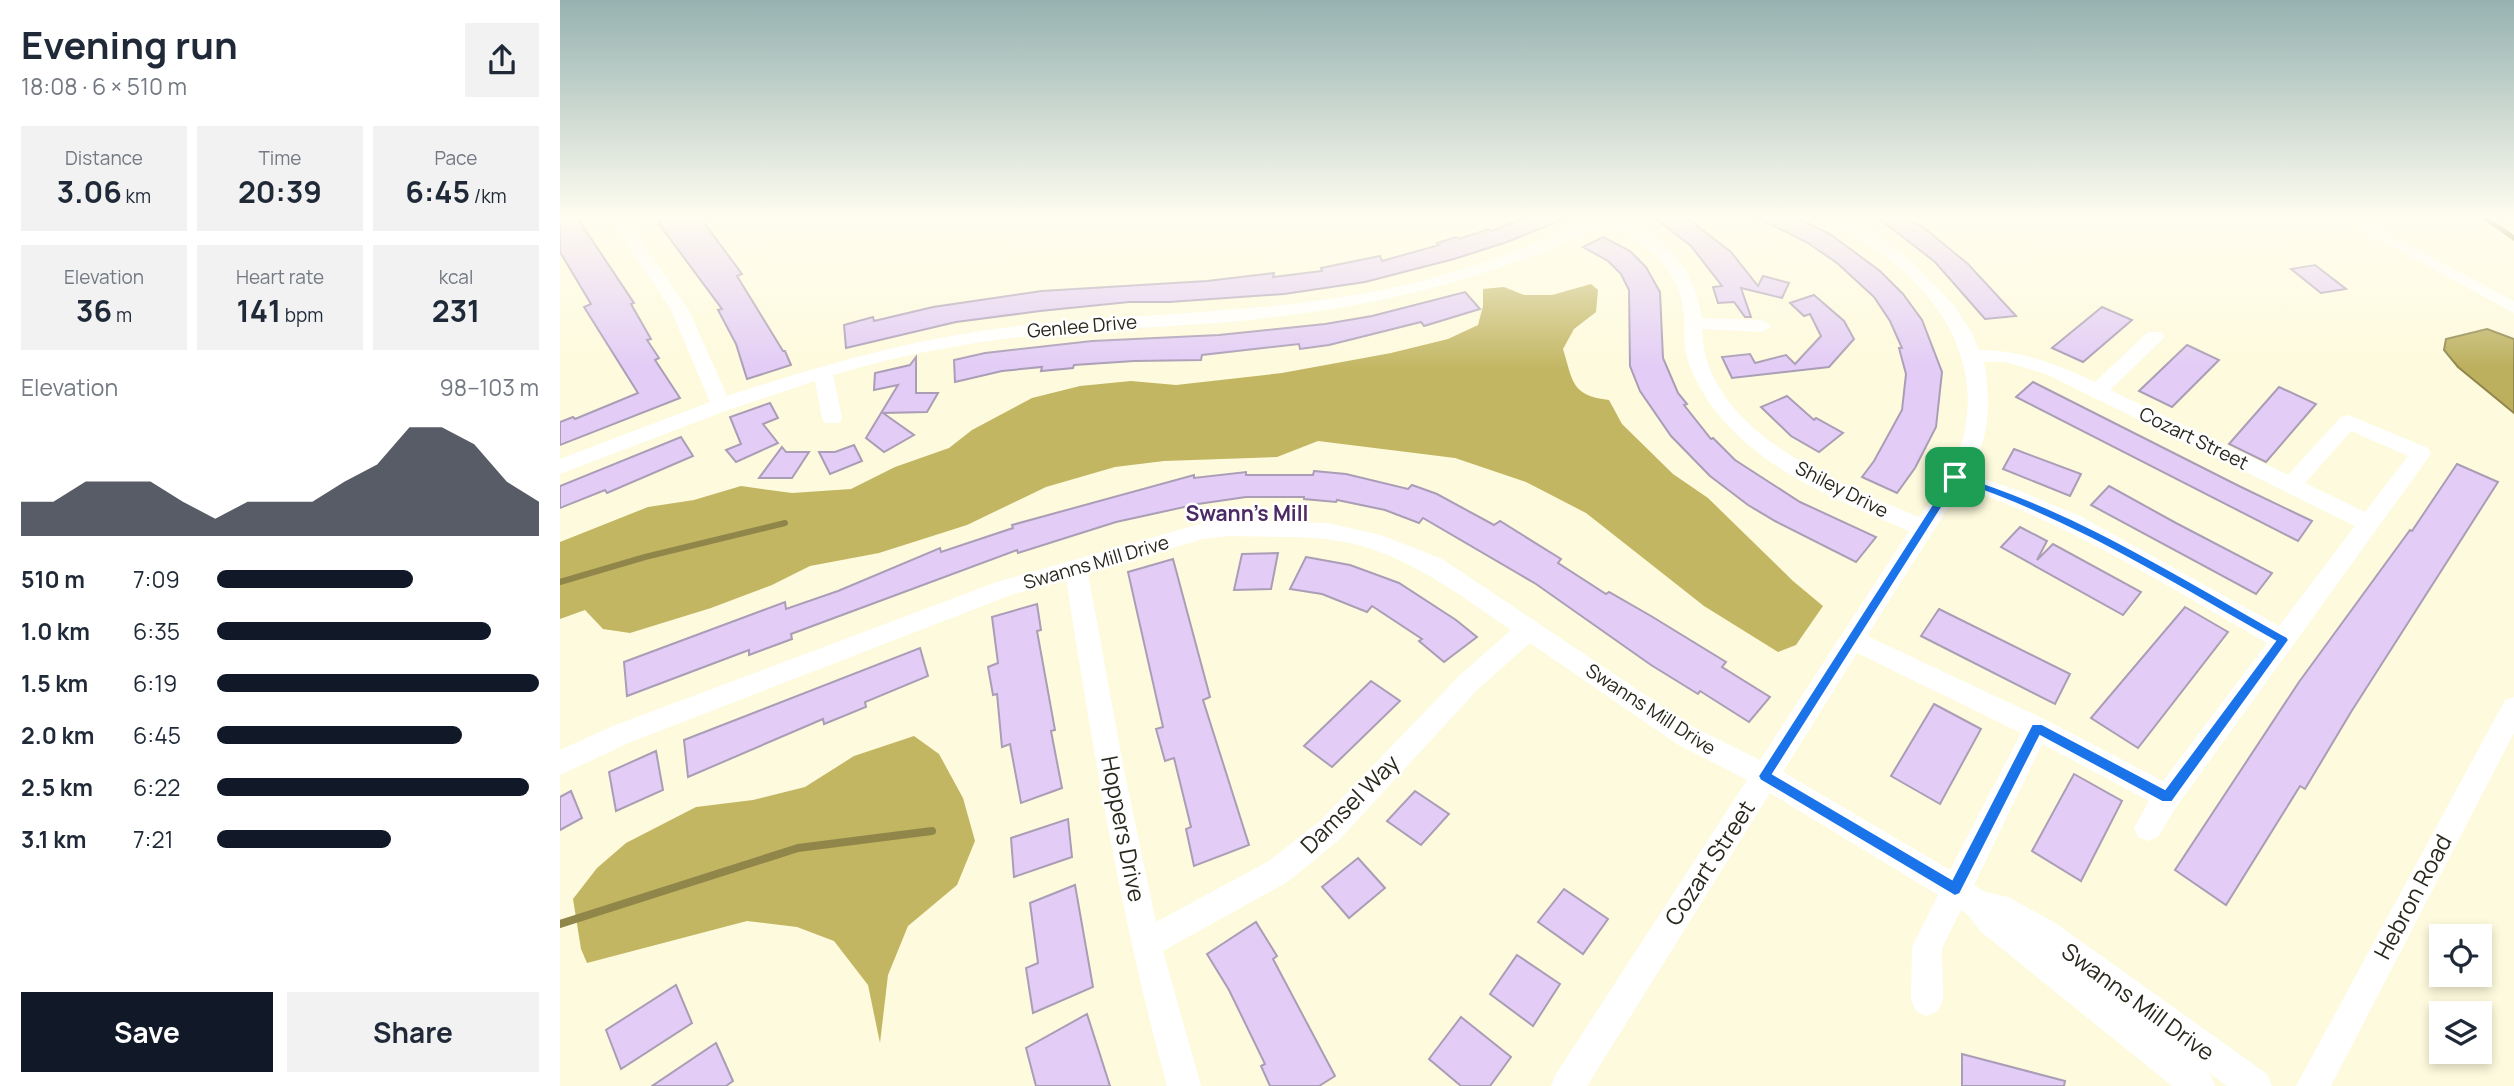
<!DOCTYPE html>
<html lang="en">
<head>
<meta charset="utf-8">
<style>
  :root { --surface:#fff; --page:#f2f2f3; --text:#1f2937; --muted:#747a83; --accent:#111827 }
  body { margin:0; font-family:Manrope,sans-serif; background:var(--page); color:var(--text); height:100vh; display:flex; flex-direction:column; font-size:26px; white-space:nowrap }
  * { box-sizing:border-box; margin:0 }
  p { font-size:23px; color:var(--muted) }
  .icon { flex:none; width:38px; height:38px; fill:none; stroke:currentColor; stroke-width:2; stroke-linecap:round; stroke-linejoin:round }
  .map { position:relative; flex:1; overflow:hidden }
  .details { display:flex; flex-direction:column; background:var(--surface); width:560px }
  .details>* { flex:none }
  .controls { position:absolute; left:1869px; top:924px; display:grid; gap:14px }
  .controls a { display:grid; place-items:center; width:63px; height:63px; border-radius:0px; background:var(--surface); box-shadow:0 4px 10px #0003; font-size:35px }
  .pin { position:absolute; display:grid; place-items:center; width:60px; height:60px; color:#fff; margin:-30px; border-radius:14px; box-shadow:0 4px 10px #0006 }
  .round { display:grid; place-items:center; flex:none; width:74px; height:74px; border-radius:0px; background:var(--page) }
  .headline { display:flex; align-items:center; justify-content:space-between; height:119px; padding:0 21px }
  h1 { font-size:38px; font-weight:700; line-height:52px }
  .metrics { display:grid; grid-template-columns:repeat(3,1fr); gap:10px; height:119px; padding:7px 21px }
  .metrics div { display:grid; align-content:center; border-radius:0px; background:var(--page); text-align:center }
  .metrics b { font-size:30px; font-weight:700 }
  .metrics small { font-size:19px; font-weight:400 }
  .metrics p { font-size:19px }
  .chart { height:196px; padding:14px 21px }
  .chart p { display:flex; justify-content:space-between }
  .chart svg { width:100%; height:126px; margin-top:7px; fill:var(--accent); opacity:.7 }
  .primary-button { display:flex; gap:14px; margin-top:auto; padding:14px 21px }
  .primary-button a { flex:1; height:80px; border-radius:0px; background:var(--accent); color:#fff; font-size:28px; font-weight:700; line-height:80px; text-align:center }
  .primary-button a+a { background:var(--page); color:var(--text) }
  ul { padding:0 21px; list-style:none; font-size:23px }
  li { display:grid; grid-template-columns:112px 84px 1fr; align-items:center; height:52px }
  li i { height:18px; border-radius:9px; background:var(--accent) }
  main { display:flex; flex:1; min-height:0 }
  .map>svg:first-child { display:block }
  .forest { fill:#c3b663 }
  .water { fill:#bcaf5d; stroke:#90864a; stroke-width:2 }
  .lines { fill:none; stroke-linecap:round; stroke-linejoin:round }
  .stream-far2 { stroke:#90864a; stroke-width:5 }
  .stream-far1 { stroke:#90864a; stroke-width:6 }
  .stream { stroke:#90864a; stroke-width:8 }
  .building { fill:#e3ccf6; stroke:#aa9db6; stroke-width:2 }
  .minor { fill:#fff; fill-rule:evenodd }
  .route { fill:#1a73e8; stroke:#fff; stroke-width:2; fill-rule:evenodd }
  .labels { text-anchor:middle; stroke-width:5; stroke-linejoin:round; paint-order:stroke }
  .street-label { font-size:19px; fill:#2a281d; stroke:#fff }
  .neighbourhood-label { font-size:21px; font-weight:bold; fill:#4c2b64; stroke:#fff }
  .near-street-label { font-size:23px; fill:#2a281d; stroke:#fff }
</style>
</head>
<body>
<main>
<section class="details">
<div class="headline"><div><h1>Evening run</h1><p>18:08 · 6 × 510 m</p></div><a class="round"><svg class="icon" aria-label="share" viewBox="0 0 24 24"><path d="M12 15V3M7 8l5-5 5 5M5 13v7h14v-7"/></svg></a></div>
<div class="metrics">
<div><p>Distance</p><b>3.06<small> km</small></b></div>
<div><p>Time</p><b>20:39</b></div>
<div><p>Pace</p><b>6:45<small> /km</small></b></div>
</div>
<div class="metrics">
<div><p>Elevation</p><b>36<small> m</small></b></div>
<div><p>Heart rate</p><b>141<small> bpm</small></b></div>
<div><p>kcal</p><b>231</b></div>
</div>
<div class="chart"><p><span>Elevation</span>98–103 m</p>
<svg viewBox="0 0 160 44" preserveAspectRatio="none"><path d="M0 44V32L10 32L20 25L30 25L40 25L50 32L60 38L70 32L80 32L90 32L100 25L110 19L120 6L130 6L140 12L150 25L160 32V44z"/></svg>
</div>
<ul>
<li><b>510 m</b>7:09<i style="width:61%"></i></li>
<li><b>1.0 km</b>6:35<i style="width:85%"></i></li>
<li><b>1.5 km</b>6:19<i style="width:100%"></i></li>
<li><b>2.0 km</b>6:45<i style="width:76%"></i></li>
<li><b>2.5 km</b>6:22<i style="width:97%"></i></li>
<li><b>3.1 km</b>7:21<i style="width:54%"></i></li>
</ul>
<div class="primary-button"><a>Save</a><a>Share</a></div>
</section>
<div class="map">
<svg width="1954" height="1086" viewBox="0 0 1954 1086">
  <rect width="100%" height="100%" fill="#fefadd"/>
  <g class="forest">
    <path d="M1031 284 1038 290 1036 312 1014 329 1003 349C1013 381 1011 396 1049 400L1062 424 1113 474 1148 498 1233 581 1263 606 1236 645 1218 652 1144 606 1026 513 966 482 895 458 758 441 717 457 604 461 555 467 486 487 407 525 319 553 250 566 212 585 151 608 70 633 43 629 25 610 0 619V542L88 507 134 500 181 486 232 493 291 489 335 467 389 448 412 430 472 398 520 386 571 381 616 385 722 373 831 353 888 339 918 325 923 306V289L944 287 964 295H992Z"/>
    <polygon points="354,736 379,754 403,798 415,841 397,885 348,926 328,975 320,1043 308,985 274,941 237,927 187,921 27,963 21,949 13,899 37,868 66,843 136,807 193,800 245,787 294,756"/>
  </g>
  <polygon class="water" points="1927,329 1954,339 1954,413 1898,367 1884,350 1886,339"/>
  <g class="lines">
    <polyline class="stream-far2" points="1922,216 1954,238"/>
    <polyline class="stream-far1" points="0,582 85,557 225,523"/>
    <polyline class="stream" points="0,924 238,848 372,831"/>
  </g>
  <g class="building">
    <polygon points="0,216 16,216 74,303 71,304 91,339 87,340 99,358 95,360 120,398 0,445 0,422 13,417 15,419 78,393 24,307 31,304 0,252"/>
    <polygon points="96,216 139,216 182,274 177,276 223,351 225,351 231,365 187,379 176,344 158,310 162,309 99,224 101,223"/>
    <polygon points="969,216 1009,217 947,242 894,259 805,282 724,294 609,302 569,302 480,311 396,322 286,348 284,325 313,317 314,321 373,307 482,291 647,281 714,273 713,277 762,271 761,268 820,256 822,261 879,245 877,243 897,237 899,239 929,229 932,231"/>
    <polygon points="1092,216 1124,216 1171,252 1198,286 1203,276 1229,283 1222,298 1181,288 1191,317 1185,317 1174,302 1158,303 1153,287 1162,286 1131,246"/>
    <polygon points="1194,216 1233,216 1270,234 1320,271 1343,294 1362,320 1382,372 1376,427 1355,468 1337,493 1302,477 1314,461 1342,410 1346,374 1339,348 1342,348 1330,321 1314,297 1277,263 1248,243"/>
    <polygon points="1316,216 1342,216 1363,227 1408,264 1456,316 1425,319 1375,262"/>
    <polygon points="1043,237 1070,251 1086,267 1100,292 1103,358 1118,393 1127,404 1124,405 1151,439 1153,438 1175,460 1240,502 1316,537 1296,562 1215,521 1188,505 1150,476 1111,436 1080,391 1070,366 1069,290 1061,274 1048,261 1023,247"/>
    <polygon points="1755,265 1786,289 1761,293 1731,269"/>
    <polygon points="905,292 920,309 864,326 861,322 769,345 740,349 739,344 642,355 641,360 574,361 514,365 513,368 481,371 482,367 442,371 395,382 394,360 425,353 532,341 659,335 765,324 812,316"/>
    <polygon points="1254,295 1284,321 1294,339 1269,367 1172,378 1162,357 1190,354 1195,363 1226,355 1235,364 1261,336 1250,314 1244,316 1230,303"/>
    <polygon points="1542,307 1572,320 1523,362 1492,348"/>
    <polygon points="1627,345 1659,360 1612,407 1579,391"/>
    <polygon points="356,357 356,393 378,393 367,412 323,413 354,435 324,452 306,438 338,385 314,390 315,373 350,365"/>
    <polygon points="1473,382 1679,486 1752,521 1738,541 1456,397"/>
    <polygon points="1719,387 1756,404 1706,462 1669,444"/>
    <polygon points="1227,396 1254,420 1256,418 1283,433 1259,452 1231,436 1201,407"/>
    <polygon points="210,403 218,418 203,424 218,443 176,462 166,450 181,444 170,417"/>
    <polygon points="121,437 133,456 47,493 45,490 0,508 0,486"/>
    <polygon points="294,445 302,461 270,474 259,452 275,452"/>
    <polygon points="222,447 226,452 249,452 232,478 199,478"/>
    <polygon points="1454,449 1521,474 1510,496 1443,469"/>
    <polygon points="1897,464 1938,482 1791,712 1745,789 1740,786 1666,905 1615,870 1739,682 1850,530 1852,531"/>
    <polygon points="754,471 786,474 848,489 852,485 877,494 934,525 940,521 1001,559 998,563 1046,594 1049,592 1091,616 1166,662 1162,667 1210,697 1189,722 1140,691 1138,694 1091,665 976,584 863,518 859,523 825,510 777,500 776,502 744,499 744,497 686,497 638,504 556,522 458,553 457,550 231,634 232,639 189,655 189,650 67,696 64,662 225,602 226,609 278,591 380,548 381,552 453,528 452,525 634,475 634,478 686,472 686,475 753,475"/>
    <polygon points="1549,486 1616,523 1712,573 1696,594 1531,505"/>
    <polygon points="1460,527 1487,541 1477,560 1493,544 1581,592 1563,615 1441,547"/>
    <polygon points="718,553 711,589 674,590 682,554"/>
    <polygon points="746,557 790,565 839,583 896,620 917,637 884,662 859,641 862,639 812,606 807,612 762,594 730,589"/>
    <polygon points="613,559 650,697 643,700 689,845 634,866 626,829 631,827 614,758 605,761 596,729 603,727 568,572"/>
    <polygon points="477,604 481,630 477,631 495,730 491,731 502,788 461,803 450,744 442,747 437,694 433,695 428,667 438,663 432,617"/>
    <polygon points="1625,607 1668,632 1578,748 1531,718"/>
    <polygon points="1379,609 1510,674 1495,704 1361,636"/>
    <polygon points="360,648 368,676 305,702 306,707 264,724 263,719 128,777 124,740"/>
    <polygon points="811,681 840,701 772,767 744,746"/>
    <polygon points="1374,704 1421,729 1380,804 1331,776"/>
    <polygon points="96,751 103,790 56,811 49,772"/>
    <polygon points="1514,774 1562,801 1521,881 1472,851"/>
    <polygon points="11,791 22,818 0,830 0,797"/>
    <polygon points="855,791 889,814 861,845 827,821"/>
    <polygon points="508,819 512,857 454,877 451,838"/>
    <polygon points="798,858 825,888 789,918 762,887"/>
    <polygon points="515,885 533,987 473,1013 466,968 478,963 470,903"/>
    <polygon points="1004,889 1048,919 1023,954 978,922"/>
    <polygon points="696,922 717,956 713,959 775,1076 759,1086 710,1086 701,1066 705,1064 669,990 647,954"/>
    <polygon points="957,955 1000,984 973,1026 930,994"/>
    <polygon points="116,985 132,1023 61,1069 46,1030"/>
    <polygon points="527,1014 550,1086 476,1086 466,1048"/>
    <polygon points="901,1017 951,1057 930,1086 901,1086 869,1059"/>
    <polygon points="156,1043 173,1081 166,1086 92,1086"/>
    <polygon points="1402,1054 1505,1081 1504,1086 1402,1086"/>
  </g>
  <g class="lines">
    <g class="minor">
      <path d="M48 216H64L129 310 167 396C264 364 363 336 466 325 599 311 734 314 865 280 896 271 927 263 956 251 981 242 1031 213 1055 216 1061 217 1071 223 1078 227 1115 246 1136 277 1142 318L1202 320 1211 326 1202 332 1142 329C1144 432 1279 484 1359 517 1371 499 1388 479 1396 459 1426 385 1396 315 1337 266 1322 254 1306 242 1289 233 1280 227 1269 224 1262 216H1283L1326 241 1350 260 1393 304 1412 333 1419 350C1461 350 1497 364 1535 382L1588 332H1602L1604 336 1602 340 1550 390 1728 475 1781 417 1788 415 1868 448 1871 453 1868 458 1617 806 1598 837 1588 841 1578 837 1574 828 1589 801 1482 744 1414 885 1425 892 1448 897 1494 922 1707 1074 1712 1086H1667L1636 1063 1650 1074 1655 1086H1612L1420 931 1409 916 1401 910 1382 948 1383 1000 1378 1011 1367 1016 1356 1011 1351 1000 1352 947 1378 895 1210 793 1027 1086H991L996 1074 1187 780 1117 744 970 643 918 689 780 839 729 881 603 951 641 1086H607C561 919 533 750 506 579L451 595 71 742 0 775V750L53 726 437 582 643 523 670 520 767 523 821 535 882 559 1135 728 1200 760 1349 531C1282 502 1207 474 1159 415 1145 398 1132 376 1126 354 1123 342 1125 330 1124 317 1121 269 1087 243 1046 224 944 274 836 302 723 316 639 327 554 327 470 336 403 343 337 356 273 375L282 418 279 423H265L262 418 255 381 168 410 0 474V459L150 402 111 310ZM1424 362H1445L1486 374 1795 526 1719 626 1520 516 1457 490 1409 474C1430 440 1431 399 1424 362ZM1791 431 1848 456 1805 512 1745 483ZM1401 487C1510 524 1607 586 1707 643L1603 781 1486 720 1307 636ZM670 536C702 537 735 536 766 539 838 547 894 591 951 630L900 675 760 821 709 861 596 922 563 765 528 573 643 539ZM1297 653 1461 733 1390 870 1223 772Z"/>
      <polygon points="1775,216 1795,216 1954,301 1954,313"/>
      <polygon points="1954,697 1954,733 1771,1086 1736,1086 1945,700"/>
    </g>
  </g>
  <linearGradient id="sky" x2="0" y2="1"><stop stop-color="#96b2b0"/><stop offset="0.59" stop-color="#fffdf0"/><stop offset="1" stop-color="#fffdf0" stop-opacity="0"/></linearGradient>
  <rect width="1954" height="368" fill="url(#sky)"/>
  <path class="route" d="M1395 474C1514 509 1620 577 1727 637L1729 640 1612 802H1602L1480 736 1400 894 1395 896 1200 780 1198 776 1391 475ZM1398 482C1511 519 1611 583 1715 641L1605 789 1482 724H1472L1392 879 1213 774Z"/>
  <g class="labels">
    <g class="street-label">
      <text transform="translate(522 326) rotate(-5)" y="7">Genlee Drive</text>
      <text transform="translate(1634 438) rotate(26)" y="7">Cozart Street</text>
      <text transform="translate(1282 489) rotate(27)" y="7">Shiley Drive</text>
      <text transform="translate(536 562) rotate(-16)" y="7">Swanns Mill Drive</text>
      <text transform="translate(1091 709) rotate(33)" y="7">Swanns Mill Drive</text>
    </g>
    <g class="neighbourhood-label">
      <text x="687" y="521">Swann's Mill</text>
    </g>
    <g class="near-street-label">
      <text transform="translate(790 804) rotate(-45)" y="8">Damsel Way</text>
      <text transform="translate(563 829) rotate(79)" y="8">Hoppers Drive</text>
      <text transform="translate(1150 863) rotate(-57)" y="8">Cozart Street</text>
      <text transform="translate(1853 897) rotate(-62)" y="8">Hebron Road</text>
      <text transform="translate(1578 1002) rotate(36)" y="8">Swanns Mill Drive</text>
    </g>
  </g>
</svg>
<div class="controls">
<a><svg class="icon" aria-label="locate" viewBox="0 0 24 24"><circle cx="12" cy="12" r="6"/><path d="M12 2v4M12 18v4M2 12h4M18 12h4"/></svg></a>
<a><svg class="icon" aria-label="layers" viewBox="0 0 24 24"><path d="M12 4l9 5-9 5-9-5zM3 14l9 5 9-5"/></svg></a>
</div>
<div class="pin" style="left:1395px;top:477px;background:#1e9e55"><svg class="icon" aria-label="arrive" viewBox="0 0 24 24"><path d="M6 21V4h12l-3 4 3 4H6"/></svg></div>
</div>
</main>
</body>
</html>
